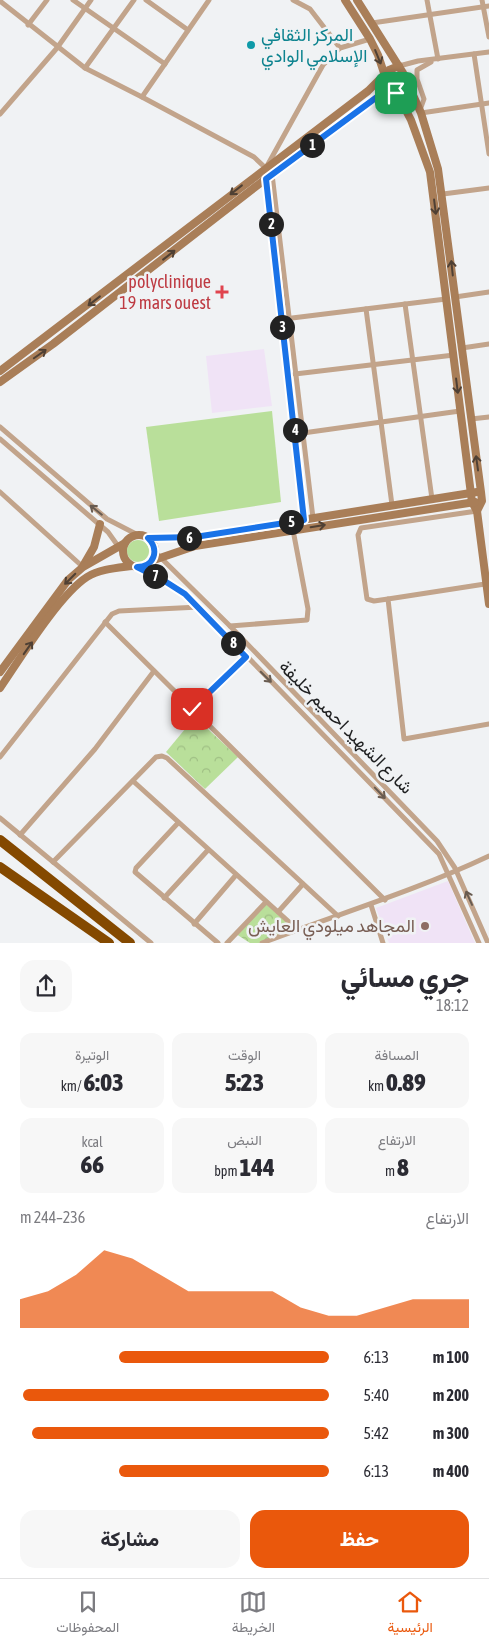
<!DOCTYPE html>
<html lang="ar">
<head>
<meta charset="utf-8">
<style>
  :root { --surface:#fff; --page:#f7f7f7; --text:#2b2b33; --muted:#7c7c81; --line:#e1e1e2; --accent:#ea580c }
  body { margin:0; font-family:"Asap Condensed",Vazirmatn,sans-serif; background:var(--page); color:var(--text); direction:rtl; height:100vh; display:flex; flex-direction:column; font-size:19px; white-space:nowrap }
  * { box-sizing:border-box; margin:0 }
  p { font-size:16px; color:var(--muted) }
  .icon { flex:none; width:28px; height:28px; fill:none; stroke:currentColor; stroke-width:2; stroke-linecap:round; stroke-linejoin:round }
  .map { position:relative; height:943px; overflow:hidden; direction:ltr }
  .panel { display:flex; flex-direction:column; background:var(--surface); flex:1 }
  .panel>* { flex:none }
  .pin { position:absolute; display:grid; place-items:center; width:42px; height:42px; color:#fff; margin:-21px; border-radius:10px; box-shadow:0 2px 8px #0006 }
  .km { position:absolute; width:25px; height:25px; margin:-12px; border-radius:50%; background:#222; color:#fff; font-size:14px; line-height:25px; text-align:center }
  .round { display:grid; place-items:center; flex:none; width:52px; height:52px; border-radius:15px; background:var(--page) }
  .headline { display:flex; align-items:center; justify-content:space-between; height:85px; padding:0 20px }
  h1 { font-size:28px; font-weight:800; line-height:38px }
  .figures { display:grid; grid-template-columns:repeat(3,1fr); gap:8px; height:85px; padding:5px 20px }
  .figures div { display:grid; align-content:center; border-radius:12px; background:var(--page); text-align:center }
  .figures b { font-size:25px; font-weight:800 }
  .figures small { font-size:14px; font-weight:400 }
  .figures p { font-size:14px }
  .chart { height:140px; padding:10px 20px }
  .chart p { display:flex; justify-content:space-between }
  .chart svg { width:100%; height:90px; margin-top:5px; fill:var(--accent); opacity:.7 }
  .cta { display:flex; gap:10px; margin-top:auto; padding:10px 20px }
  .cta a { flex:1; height:58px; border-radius:15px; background:var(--accent); color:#fff; font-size:20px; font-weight:800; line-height:58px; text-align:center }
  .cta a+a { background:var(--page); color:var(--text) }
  ul { padding:0 20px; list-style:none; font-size:16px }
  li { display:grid; grid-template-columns:80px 60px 1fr; align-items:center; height:38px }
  li i { height:12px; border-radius:6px; background:var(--accent) }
  .tabs { display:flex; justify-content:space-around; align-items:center; height:70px; border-top:1px solid var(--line); background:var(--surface); font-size:14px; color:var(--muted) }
  .tabs a { display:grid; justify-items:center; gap:2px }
  .tabs .selected { color:var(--accent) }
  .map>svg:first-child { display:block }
  .education { fill:#f0e3f6 }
  .park { fill:url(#park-crowns) }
  .garden { fill:#b9df9a }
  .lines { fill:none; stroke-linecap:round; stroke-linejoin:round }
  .street { stroke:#c2a48b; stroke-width:5 }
  .secondary { stroke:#a97e58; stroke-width:8 }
  .highway { stroke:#844900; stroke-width:10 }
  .oneway { stroke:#4f4034 }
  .oneway2 { stroke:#685b50 }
  .route-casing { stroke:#fff; stroke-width:10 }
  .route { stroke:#1a73e8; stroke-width:6 }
  .culture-dot { fill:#0f9aa8; stroke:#f0f2f4; stroke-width:2 }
  .health-dot { fill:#e0444e; stroke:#f0f2f4; stroke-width:2 }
  .education-dot { fill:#8d6e63; stroke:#f0f2f4; stroke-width:2 }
  .labels { text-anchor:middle; stroke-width:5; stroke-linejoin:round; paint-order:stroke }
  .culture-label { font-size:18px; fill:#0d838f; stroke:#f0f2f4; text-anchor:start }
  .health-label { font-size:18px; fill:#be3a42; stroke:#f0f2f4; text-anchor:end }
  .street-label { font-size:18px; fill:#1e1f20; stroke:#f0f2f4 }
  .education-label { font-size:18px; fill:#785e54; stroke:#f0f2f4; text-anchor:end }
</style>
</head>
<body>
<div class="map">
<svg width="489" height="943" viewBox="0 0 489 943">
  <defs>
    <pattern id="park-crowns" width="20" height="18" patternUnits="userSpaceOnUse" patternTransform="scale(1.25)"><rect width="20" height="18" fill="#b9df9a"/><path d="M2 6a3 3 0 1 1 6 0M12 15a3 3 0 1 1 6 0" fill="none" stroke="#9fbf84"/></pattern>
  </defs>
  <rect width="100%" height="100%" fill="#f0f2f4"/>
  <g class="education">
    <polygon points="264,349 272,406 212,413 206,356"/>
    <polygon points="448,881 475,943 389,943 376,908"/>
  </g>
  <g class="park">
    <polygon points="195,717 238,757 205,789 166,752"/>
    <polygon points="266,904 293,928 259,943 250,943 236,934"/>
  </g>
  <g class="garden">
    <polygon points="272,411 281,502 159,521 146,427"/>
    <circle cx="138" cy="551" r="11"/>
  </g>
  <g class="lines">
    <g class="street">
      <polyline points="73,0 165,64"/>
      <polyline points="146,0 188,30"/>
      <polyline points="293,0 310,9 340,48"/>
      <polyline points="427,0 438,59"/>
      <polyline points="482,0 489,37"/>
      <polyline points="0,1 85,68 142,97 209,0"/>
      <polyline points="372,23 489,6"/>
      <polyline points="28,25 47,0"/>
      <polyline points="474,54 489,154"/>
      <polyline points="399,66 418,61 489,52"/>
      <polyline points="85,68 134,0"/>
      <polyline points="142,97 254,157 272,174 313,518"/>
      <polyline points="420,110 424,99 417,79 417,70 431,62"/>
      <polyline points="421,113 489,103"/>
      <polyline points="0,114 57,48 91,0"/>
      <polyline points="267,166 323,65 340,48 370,39"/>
      <polyline points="261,171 266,179 304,520"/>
      <polyline points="443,194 489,188"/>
      <polyline points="455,297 489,292"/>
      <polyline points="405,304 432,499"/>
      <polyline points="366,309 392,505"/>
      <polyline points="284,319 446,299"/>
      <polyline points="462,348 489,344"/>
      <polyline points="295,374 454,355"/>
      <polyline points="471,419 489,417"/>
      <polyline points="0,427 107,519 138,535"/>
      <polyline points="303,433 460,411"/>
      <polyline points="0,439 108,532 123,553"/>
      <polyline points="0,492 83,567"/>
      <polyline points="155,552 230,626 437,841 455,868 488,943"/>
      <polyline points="137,567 173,586 199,607 439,854 479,943"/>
      <polyline points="485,584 388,599 404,739 489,724"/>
      <polyline points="388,599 374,601 367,599 358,535 361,528 477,511"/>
      <polyline points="105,622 385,900"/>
      <polyline points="230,626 307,620 308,609 293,530"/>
      <polyline points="192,709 246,657"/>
      <polyline points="0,757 112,614 119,611 199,607"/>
      <polyline points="133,781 298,930"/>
      <polyline points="0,818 151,943"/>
      <polyline points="178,823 136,868 135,872 218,943"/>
      <polyline points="20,835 95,749 154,671"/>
      <polyline points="53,862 156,757 162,756 167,758 338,916"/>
      <polyline points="164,898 208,850"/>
      <polyline points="371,905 383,943"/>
      <polyline points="278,912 303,884"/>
      <polyline points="194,924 236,875"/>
      <polyline points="227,943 266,902"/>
      <path d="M262 943C338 914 415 891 489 856"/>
    </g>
    <g class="secondary">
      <polyline points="345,0 370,39 378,55 386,79 399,97 411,120 430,172 472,502 477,511 489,604"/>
      <polyline points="357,0 403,73 421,113 438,169 481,492 482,501 477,511"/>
      <polyline points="0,371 368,91 389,70 399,66"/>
      <polyline points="0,382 53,344 272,174 381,94 406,81"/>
      <circle cx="139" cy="551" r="16"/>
      <polyline points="148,538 195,537 477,492"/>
      <polyline points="151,561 195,546 475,502"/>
      <polyline points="83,566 94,547 100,524"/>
      <polyline points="0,672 68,580 83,567 125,543"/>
      <path d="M0 688C20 659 59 595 87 577 100 569 117 568 132 566"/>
    </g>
    <g class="highway">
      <polyline points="0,840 130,943"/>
      <polyline points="0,867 109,943"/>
    </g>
  </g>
  <defs><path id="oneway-shaft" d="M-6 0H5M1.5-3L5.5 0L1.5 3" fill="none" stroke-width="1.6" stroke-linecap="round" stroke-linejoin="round" transform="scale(1.25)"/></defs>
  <g class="oneway">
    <use href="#oneway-shaft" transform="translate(378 57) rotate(68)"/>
    <use href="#oneway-shaft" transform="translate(236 190) rotate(142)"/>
    <use href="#oneway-shaft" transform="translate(435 207) rotate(83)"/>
    <use href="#oneway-shaft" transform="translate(169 255) rotate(-38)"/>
    <use href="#oneway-shaft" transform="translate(452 268) rotate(-96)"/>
    <use href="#oneway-shaft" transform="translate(94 301) rotate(142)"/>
    <use href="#oneway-shaft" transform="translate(40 354) rotate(-35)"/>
    <use href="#oneway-shaft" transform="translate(457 386) rotate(83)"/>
    <use href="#oneway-shaft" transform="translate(477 463) rotate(-98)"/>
    <use href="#oneway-shaft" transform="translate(318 526) rotate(-9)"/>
    <use href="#oneway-shaft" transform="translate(70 579) rotate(135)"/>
    <use href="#oneway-shaft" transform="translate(28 648) rotate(-55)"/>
  </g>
  <g class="oneway2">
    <use href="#oneway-shaft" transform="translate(96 510) rotate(-141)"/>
    <use href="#oneway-shaft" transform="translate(266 677) rotate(45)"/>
    <use href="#oneway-shaft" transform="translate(380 793) rotate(46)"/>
    <use href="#oneway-shaft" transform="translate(469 898) rotate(-114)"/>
  </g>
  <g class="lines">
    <g class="route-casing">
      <path id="route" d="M192 709 246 657 185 594 163 580 137 567C154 567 160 550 148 538L195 537 304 520 266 179 381 94 392 89 396 93"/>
    </g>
    <use href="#route" class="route"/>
  </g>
  <circle class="culture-dot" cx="251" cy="45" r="5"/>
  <path class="health-dot" d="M219.5 284.5h5v5h5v5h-5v5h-5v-5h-5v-5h5z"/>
  <circle class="education-dot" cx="425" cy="926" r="5"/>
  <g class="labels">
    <g class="culture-label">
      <text x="261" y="41">المركز الثقافي<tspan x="261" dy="21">الإسلامي الوادي</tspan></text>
    </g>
    <g class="health-label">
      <text x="211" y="288">polyclinique<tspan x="211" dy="21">19 mars ouest</tspan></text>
    </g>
    <g class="street-label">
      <text transform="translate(346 727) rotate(45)" y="6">شارع الشهيد احميم خليفة</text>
    </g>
    <g class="education-label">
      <text x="415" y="932">المجاهد ميلودي العايش</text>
    </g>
  </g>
</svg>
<div class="pin" style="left:396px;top:93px;background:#1e9e55"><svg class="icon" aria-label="arrive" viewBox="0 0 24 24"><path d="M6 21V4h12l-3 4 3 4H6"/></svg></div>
<div class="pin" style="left:192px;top:709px;background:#d93025"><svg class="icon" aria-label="check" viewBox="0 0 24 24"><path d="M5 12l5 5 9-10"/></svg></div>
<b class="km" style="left:312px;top:145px">1</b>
<b class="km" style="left:271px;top:224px">2</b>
<b class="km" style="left:282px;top:327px">3</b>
<b class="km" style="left:295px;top:430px">4</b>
<b class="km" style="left:291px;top:522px">5</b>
<b class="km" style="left:189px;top:538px">6</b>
<b class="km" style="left:155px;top:576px">7</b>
<b class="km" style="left:233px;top:643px">8</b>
</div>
<section class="panel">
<div class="headline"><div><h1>جري مسائي</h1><p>18:12</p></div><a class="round"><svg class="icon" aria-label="share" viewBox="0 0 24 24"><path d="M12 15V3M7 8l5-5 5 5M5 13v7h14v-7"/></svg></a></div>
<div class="figures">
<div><p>المسافة</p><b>0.89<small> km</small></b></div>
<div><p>الوقت</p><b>5:23</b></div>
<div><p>الوتيرة</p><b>6:03<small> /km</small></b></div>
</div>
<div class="figures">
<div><p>الارتفاع</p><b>8<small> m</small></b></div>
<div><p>النبض</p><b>144<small> bpm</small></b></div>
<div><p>kcal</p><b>66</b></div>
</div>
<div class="chart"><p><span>الارتفاع</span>236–244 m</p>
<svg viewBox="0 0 160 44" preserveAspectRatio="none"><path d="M0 44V30L10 26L20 18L30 6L40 10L50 18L60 26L70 26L80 26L90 26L100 34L110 38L120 38L130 34L140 30L150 30L160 30V44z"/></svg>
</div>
<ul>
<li><b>100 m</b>6:13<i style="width:68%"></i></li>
<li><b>200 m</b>5:40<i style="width:99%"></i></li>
<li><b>300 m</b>5:42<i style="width:96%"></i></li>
<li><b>400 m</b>6:13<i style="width:68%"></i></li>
</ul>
<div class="cta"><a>حفظ</a><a>مشاركة</a></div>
</section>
<nav class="tabs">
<a class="selected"><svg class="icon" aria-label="home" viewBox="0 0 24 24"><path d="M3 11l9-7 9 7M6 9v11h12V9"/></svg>الرئيسية</a>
<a><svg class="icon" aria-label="map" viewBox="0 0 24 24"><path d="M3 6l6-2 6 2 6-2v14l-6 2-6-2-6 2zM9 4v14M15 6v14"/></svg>الخريطة</a>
<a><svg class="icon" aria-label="saved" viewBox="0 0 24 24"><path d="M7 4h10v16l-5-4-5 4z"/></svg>المحفوظات</a>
</nav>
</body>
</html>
